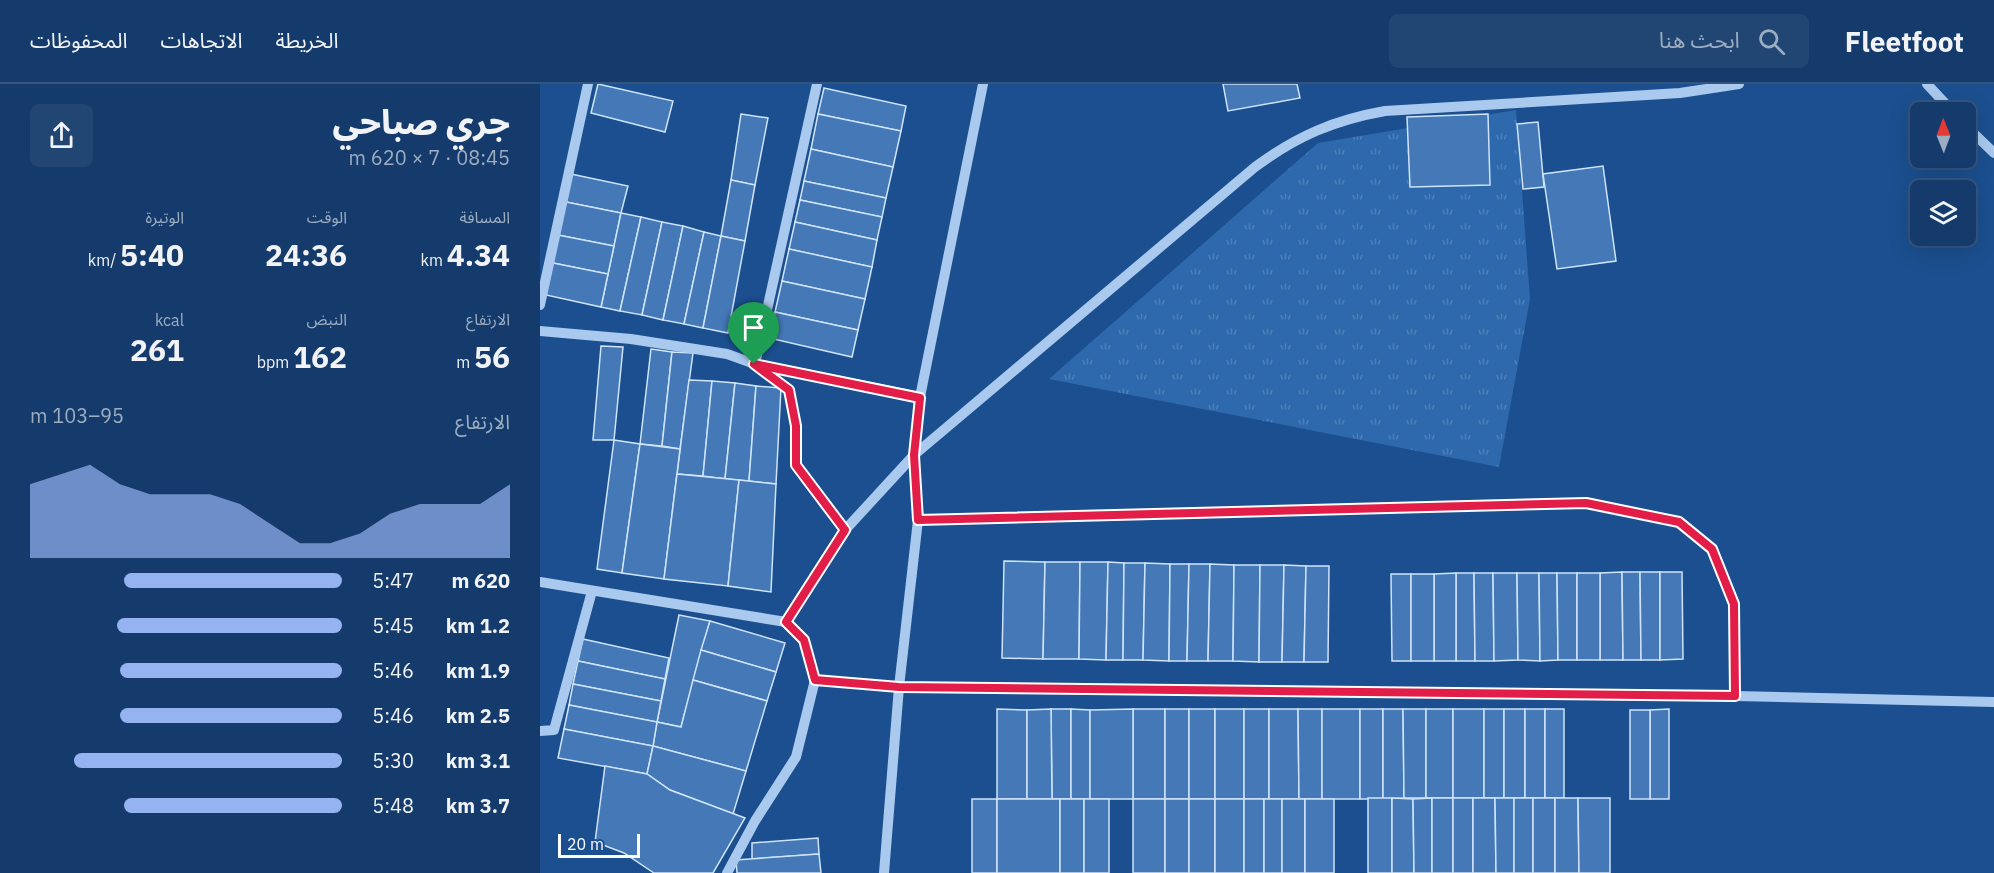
<!DOCTYPE html>
<html lang="ar">
<head>
<meta charset="utf-8">
<style>
  :root { --surface:#143b6b; --page:#214673; --text:#f1f3f6; --muted:#9dadc1; --line:#33557e; --accent:#95b2f1 }
  body { margin:0; font-family:"IBM Plex Sans","Noto Sans Arabic",sans-serif; background:var(--page); color:var(--text); direction:rtl; height:100vh; display:flex; flex-direction:column; font-size:22px; white-space:nowrap }
  * { box-sizing:border-box; margin:0 }
  p { font-size:20px; color:var(--muted) }
  .icon { flex:none; width:33px; height:33px; fill:none; stroke:currentColor; stroke-width:2; stroke-linecap:round; stroke-linejoin:round }
  .map { position:relative; flex:1; overflow:hidden; direction:ltr }
  .drawer { display:flex; flex-direction:column; background:var(--surface); width:540px }
  .drawer>* { flex:none }
  .needle { width:39px; rotate:359deg }
  .fabs { position:absolute; left:1370px; top:18px; display:grid; gap:12px }
  .fabs a { display:grid; place-items:center; width:66px; height:66px; border-radius:9px; background:var(--surface); box-shadow:0 6px 24px #0002,0 0 0 2px var(--line); font-size:30px }
  .scale { position:absolute; left:18px; bottom:15px; width:82px; box-sizing:border-box; padding-left:6px; border:3px solid #fff; border-top:0; font-size:16px; line-height:21px; white-space:nowrap; color:#fff; -webkit-text-stroke:4px #1b4f8f; paint-order:stroke }
  .pin { position:absolute; display:grid; place-items:center; width:51px; height:51px; color:#fff; margin:-62px -26px; border-radius:50% 50% 50% 0; rotate:-45deg; box-shadow:0 0 6px #0007 }
  .pin .icon { rotate:45deg }
  .round { display:grid; place-items:center; flex:none; width:63px; height:63px; border-radius:9px; background:var(--page) }
  .overview { display:flex; align-items:center; justify-content:space-between; height:102px; padding:0 30px }
  h1 { font-size:33px; font-weight:800; line-height:45px }
  .stats { display:grid; grid-template-columns:repeat(3,1fr); gap:9px; height:102px; padding:6px 30px }
  .stats div { display:grid; align-content:center }
  .stats b { font-size:30px; font-weight:800 }
  .stats small { font-size:16px; font-weight:400 }
  .stats p { font-size:16px }
  .chart { height:168px; padding:12px 30px }
  .chart p { display:flex; justify-content:space-between }
  .chart svg { width:100%; height:108px; margin-top:6px; fill:var(--accent); opacity:.7 }
  ul { padding:0 30px; list-style:none; font-size:20px }
  li { display:grid; grid-template-columns:96px 72px 1fr; align-items:center; height:45px }
  li i { height:15px; border-radius:8px; background:var(--accent) }
  header { display:flex; align-items:center; gap:36px; box-sizing:border-box; height:84px; padding:0 30px; background:var(--surface); border-bottom:2px solid var(--line) }
  header strong { font-size:28px }
  nav { display:flex; gap:33px; margin-inline-start:auto; font-size:21px }
  .search { width:420px; height:54px; background:var(--page); display:flex; align-items:center; gap:15px; box-sizing:border-box; padding:0 21px; border-radius:9px; color:var(--muted); font-size:22px }
  main { display:flex; flex:1; min-height:0 }
  .map>svg:first-child { display:block }
  .grass { fill:url(#grass-tufts) }
  .building { fill:#4478b7; stroke:#cfe3fa; stroke-width:1.5 }
  .lines { fill:none; stroke-linecap:round; stroke-linejoin:round }
  .minor { stroke:#a9c9ee; stroke-width:10 }
  .route-casing { stroke:#fff; stroke-width:12 }
  .route { stroke:#e11d48; stroke-width:8 }
</style>
</head>
<body>
<header>
<strong>Fleetfoot</strong>
<div class="search"><svg class="icon" aria-label="search" viewBox="0 0 24 24"><circle cx="10" cy="10" r="6"/><path d="M15 15l6 6"/></svg>ابحث هنا</div>
<nav><a>الخريطة</a><a>الاتجاهات</a><a>المحفوظات</a></nav>
</header>
<main>
<div class="map">
<svg width="1454" height="789" viewBox="0 0 1454 789">
  <defs>
    <pattern id="grass-tufts" width="24" height="20" patternUnits="userSpaceOnUse" patternTransform="scale(1.5)"><rect width="24" height="20" fill="#2e69ad"/><path d="M3 7l-1-3M5 7V3M7 7l1-3M15 17l-1-3M17 17v-4M19 17l1-3" fill="none" stroke="#4d80b9"/></pattern>
  </defs>
  <rect width="100%" height="100%" fill="#1b4f8f"/>
  <polygon class="grass" points="976,26 990,215 959,383 509,295 778,59"/>
  <g class="building">
    <polygon points="58,0 133,17 125,48 51,29"/>
    <polygon points="683,0 757,0 760,14 688,27"/>
    <polygon points="284,4 366,22 361,47 278,30"/>
    <polygon points="201,30 228,34 215,101 191,96"/>
    <polygon points="278,30 361,47 353,83 271,65"/>
    <polygon points="948,30 950,101 870,103 867,33"/>
    <polygon points="998,38 1004,103 983,105 977,40"/>
    <polygon points="271,65 353,83 346,114 264,97"/>
    <polygon points="1063,82 1076,177 1017,185 1003,90"/>
    <polygon points="31,90 88,102 81,129 26,118"/>
    <polygon points="191,96 215,101 205,157 181,152"/>
    <polygon points="264,97 346,114 342,133 260,116"/>
    <polygon points="260,116 342,133 337,156 255,138"/>
    <polygon points="26,118 81,129 74,162 18,151"/>
    <polygon points="81,129 101,133 80,227 61,223"/>
    <polygon points="101,133 122,138 102,231 80,227"/>
    <polygon points="122,138 143,142 123,236 102,231"/>
    <polygon points="255,138 337,156 332,183 249,165"/>
    <polygon points="143,142 164,148 144,240 123,236"/>
    <polygon points="164,148 181,152 163,244 144,240"/>
    <polygon points="18,151 74,162 68,190 13,179"/>
    <polygon points="181,152 205,157 188,249 163,244"/>
    <polygon points="249,165 332,183 325,215 242,197"/>
    <polygon points="13,179 68,190 61,223 6,211"/>
    <polygon points="242,197 325,215 318,246 235,228"/>
    <polygon points="235,228 318,246 312,273 229,254"/>
    <polygon points="61,262 83,263 74,356 53,356"/>
    <polygon points="111,265 132,268 122,362 100,360"/>
    <polygon points="132,268 153,269 140,365 122,362"/>
    <polygon points="149,296 172,297 163,392 137,390"/>
    <polygon points="172,297 195,299 185,395 163,392"/>
    <polygon points="195,299 216,302 209,397 185,395"/>
    <polygon points="216,302 241,304 236,400 209,397"/>
    <polygon points="74,356 100,360 82,489 57,485"/>
    <polygon points="100,360 140,365 124,495 82,489"/>
    <polygon points="137,390 199,396 188,502 124,495"/>
    <polygon points="199,396 236,400 231,508 188,502"/>
    <polygon points="464,477 505,478 503,575 462,574"/>
    <polygon points="505,478 540,478 539,575 503,575"/>
    <polygon points="540,478 568,478 566,576 539,575"/>
    <polygon points="568,478 584,479 583,576 566,576"/>
    <polygon points="584,479 605,479 603,576 583,576"/>
    <polygon points="605,479 630,480 629,577 603,576"/>
    <polygon points="630,480 649,480 647,577 629,577"/>
    <polygon points="649,480 670,480 668,577 647,577"/>
    <polygon points="670,480 694,481 693,577 668,577"/>
    <polygon points="694,481 720,481 719,578 693,577"/>
    <polygon points="720,481 744,481 742,578 719,578"/>
    <polygon points="744,481 766,482 764,578 742,578"/>
    <polygon points="766,482 789,482 788,578 764,578"/>
    <polygon points="1082,488 1083,576 1060,576 1060,489"/>
    <polygon points="1082,488 1100,488 1101,576 1083,576"/>
    <polygon points="1100,488 1120,488 1120,576 1101,576"/>
    <polygon points="1120,488 1142,488 1143,575 1120,576"/>
    <polygon points="916,489 934,489 935,577 916,577"/>
    <polygon points="916,489 916,577 894,577 894,490"/>
    <polygon points="934,489 953,489 954,577 935,577"/>
    <polygon points="953,489 977,489 978,576 954,577"/>
    <polygon points="977,489 999,489 1000,577 978,576"/>
    <polygon points="999,489 1017,489 1018,576 1000,577"/>
    <polygon points="1017,489 1037,489 1037,576 1018,576"/>
    <rect x="1037" y="489" width="23" height="87"/>
    <polygon points="851,490 871,490 871,577 852,577"/>
    <rect x="871" y="490" width="23" height="87"/>
    <polygon points="139,531 170,537 141,643 117,638"/>
    <polygon points="170,537 245,559 236,588 161,566"/>
    <polygon points="43,555 129,574 125,595 38,577"/>
    <polygon points="161,566 236,588 227,617 153,596"/>
    <polygon points="38,577 125,595 121,617 33,600"/>
    <polygon points="153,596 227,617 206,687 113,662 117,638 141,643"/>
    <polygon points="33,600 121,617 117,638 29,621"/>
    <polygon points="29,621 117,638 113,662 24,645"/>
    <polygon points="457,625 487,626 487,715 457,715"/>
    <polygon points="511,625 531,625 531,715 512,715"/>
    <polygon points="511,625 512,715 487,715 487,626"/>
    <polygon points="531,625 550,626 550,715 531,715"/>
    <rect x="593" y="625" width="32" height="90"/>
    <polygon points="593,625 593,715 550,715 550,626"/>
    <rect x="625" y="625" width="24" height="90"/>
    <rect x="649" y="625" width="26" height="90"/>
    <rect x="675" y="625" width="29" height="90"/>
    <rect x="704" y="625" width="25" height="90"/>
    <polygon points="729,625 758,625 759,715 729,715"/>
    <polygon points="758,625 782,625 782,715 759,715"/>
    <rect x="782" y="625" width="38" height="90"/>
    <rect x="820" y="625" width="23" height="90"/>
    <polygon points="843,625 863,625 864,714 843,715"/>
    <polygon points="863,625 886,625 886,714 864,714"/>
    <rect x="886" y="625" width="27" height="89"/>
    <rect x="913" y="625" width="31" height="89"/>
    <rect x="944" y="625" width="20" height="89"/>
    <rect x="964" y="625" width="21" height="89"/>
    <rect x="985" y="625" width="20" height="89"/>
    <rect x="1005" y="625" width="19" height="89"/>
    <polygon points="1129,625 1129,715 1110,715 1110,626"/>
    <rect x="1090" y="626" width="20" height="89"/>
    <polygon points="24,645 113,662 107,690 18,674"/>
    <polygon points="113,662 206,687 193,730 130,706 107,690"/>
    <polygon points="65,682 107,690 130,706 205,734 173,789 114,789 84,769 55,758"/>
    <rect x="828" y="714" width="24" height="75"/>
    <polygon points="852,714 873,715 874,789 852,789"/>
    <polygon points="892,714 892,789 874,789 873,715"/>
    <rect x="892" y="714" width="21" height="75"/>
    <rect x="913" y="714" width="20" height="75"/>
    <polygon points="933,714 955,714 956,789 933,789"/>
    <polygon points="955,714 974,714 974,789 956,789"/>
    <rect x="974" y="714" width="19" height="75"/>
    <rect x="993" y="714" width="22" height="75"/>
    <polygon points="1015,714 1038,714 1039,789 1015,789"/>
    <polygon points="1038,714 1070,714 1070,789 1039,789"/>
    <rect x="432" y="715" width="25" height="74"/>
    <rect x="457" y="715" width="63" height="74"/>
    <rect x="520" y="715" width="24" height="74"/>
    <rect x="544" y="715" width="25" height="74"/>
    <rect x="593" y="715" width="32" height="74"/>
    <rect x="625" y="715" width="24" height="74"/>
    <rect x="649" y="715" width="26" height="74"/>
    <rect x="675" y="715" width="29" height="74"/>
    <rect x="704" y="715" width="20" height="74"/>
    <rect x="724" y="715" width="18" height="74"/>
    <rect x="742" y="715" width="23" height="74"/>
    <rect x="765" y="715" width="29" height="74"/>
    <polygon points="278,754 279,770 212,775 212,759"/>
    <polygon points="279,770 281,789 197,789 196,776"/>
  </g>
  <g class="lines">
    <g class="minor">
      <polyline points="277,0 215,280 249,306 256,342 256,381 305,446"/>
      <polyline points="1387,0 1413,28"/>
      <polyline points="1425,41 1454,69"/>
      <polyline points="0,221 48,0"/>
      <polyline points="0,247 91,255 187,270 215,280 380,313"/>
      <polyline points="378,436 1046,419 1139,438 1172,465 1194,521 1195,612"/>
      <path d="M0 498 246 538 305 446 374 371 715 83C757 52 794 36 845 27L1140 9 1199 0"/>
      <polyline points="275,596 359,603 1195,612 1454,618"/>
      <polyline points="0,647 14,646 52,507"/>
      <polyline points="187,789 215,737 256,673 275,596 264,556 246,538"/>
      <polyline points="344,789 359,603 378,436 374,371 380,313 443,0"/>
    </g>
  </g>
  <g class="lines">
    <g class="route-casing">
      <polygon id="route" points="214,280 380,314 374,371 378,436 1046,419 1139,438 1172,465 1194,520 1195,612 359,603 275,596 264,556 246,538 305,446 256,381 256,342 249,306"/>
    </g>
    <use href="#route" class="route"/>
  </g>
</svg>
<div class="fabs">
<a><svg class="needle" viewBox="-14 -14 28 28"><path d="M0-13l5 13h-10z" fill="#e53935"/><path d="M0 13l5-13h-10z" fill="#9dadc1"/></svg></a>
<a><svg class="icon" aria-label="layers" viewBox="0 0 24 24"><path d="M12 4l9 5-9 5-9-5zM3 14l9 5 9-5"/></svg></a>
</div>
<div class="scale">20 m</div>
<div class="pin" style="left:214px;top:280px;background:#1e9e55"><svg class="icon" aria-label="arrive" viewBox="0 0 24 24"><path d="M6 21V4h12l-3 4 3 4H6"/></svg></div>
</div>
<section class="drawer">
<div class="overview"><div><h1>جري صباحي</h1><p>08:45 · 7 × 620 m</p></div><a class="round"><svg class="icon" aria-label="share" viewBox="0 0 24 24"><path d="M12 15V3M7 8l5-5 5 5M5 13v7h14v-7"/></svg></a></div>
<div class="stats">
<div><p>المسافة</p><b>4.34<small> km</small></b></div>
<div><p>الوقت</p><b>24:36</b></div>
<div><p>الوتيرة</p><b>5:40<small> /km</small></b></div>
</div>
<div class="stats">
<div><p>الارتفاع</p><b>56<small> m</small></b></div>
<div><p>النبض</p><b>162<small> bpm</small></b></div>
<div><p>kcal</p><b>261</b></div>
</div>
<div class="chart"><p><span>الارتفاع</span>95–103 m</p>
<svg viewBox="0 0 160 44" preserveAspectRatio="none"><path d="M0 44V14L10 10L20 6L30 14L40 18L50 18L60 18L70 22L80 30L90 38L100 38L110 34L120 26L130 22L140 22L150 22L160 14V44z"/></svg>
</div>
<ul>
<li><b>620 m</b>5:47<i style="width:70%"></i></li>
<li><b>1.2 km</b>5:45<i style="width:72%"></i></li>
<li><b>1.9 km</b>5:46<i style="width:71%"></i></li>
<li><b>2.5 km</b>5:46<i style="width:71%"></i></li>
<li><b>3.1 km</b>5:30<i style="width:86%"></i></li>
<li><b>3.7 km</b>5:48<i style="width:70%"></i></li>
</ul>
</section>
</main>
</body>
</html>
